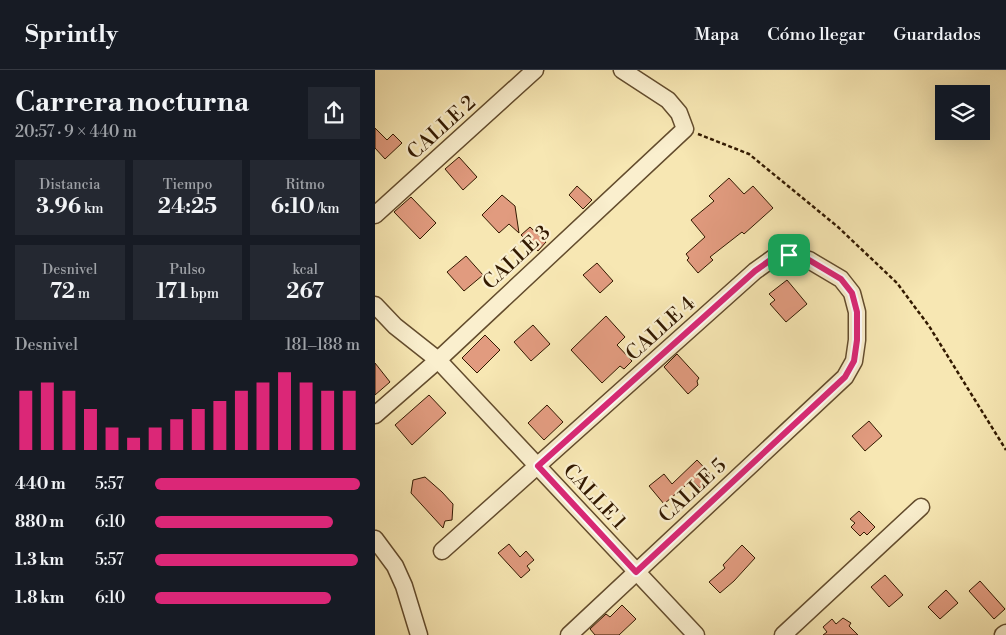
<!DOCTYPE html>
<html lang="es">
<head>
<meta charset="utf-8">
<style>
  :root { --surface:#171b24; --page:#242831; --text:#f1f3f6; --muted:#9ea1a6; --line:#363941; --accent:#db2777 }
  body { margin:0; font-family:"Libre Bodoni",serif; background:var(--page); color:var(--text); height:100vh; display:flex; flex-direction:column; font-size:19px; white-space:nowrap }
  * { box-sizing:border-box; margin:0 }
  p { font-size:16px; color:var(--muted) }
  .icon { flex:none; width:28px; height:28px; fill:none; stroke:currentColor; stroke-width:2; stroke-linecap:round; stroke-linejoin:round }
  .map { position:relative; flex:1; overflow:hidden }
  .side { display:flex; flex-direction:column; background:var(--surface); width:375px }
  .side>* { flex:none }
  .tools { position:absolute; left:560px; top:15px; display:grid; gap:10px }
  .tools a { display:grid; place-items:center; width:55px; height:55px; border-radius:0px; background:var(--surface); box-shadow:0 5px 20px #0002; font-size:25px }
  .pin { position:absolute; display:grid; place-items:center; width:42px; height:42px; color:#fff; margin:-21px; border-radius:10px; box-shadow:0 2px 8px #0006 }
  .round { display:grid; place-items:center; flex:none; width:52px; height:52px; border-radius:0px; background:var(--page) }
  .summary { display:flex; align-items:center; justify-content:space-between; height:85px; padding:0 15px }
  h1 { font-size:28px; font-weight:700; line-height:38px }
  .figures { display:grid; grid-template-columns:repeat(3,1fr); gap:8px; height:85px; padding:5px 15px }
  .figures div { display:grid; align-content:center; border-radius:0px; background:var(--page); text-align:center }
  .figures b { font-size:21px; font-weight:700 }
  .figures small { font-size:14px; font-weight:400 }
  .figures p { font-size:14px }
  .chart { height:140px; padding:10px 15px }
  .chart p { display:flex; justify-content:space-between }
  .chart svg { width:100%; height:90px; margin-top:5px; stroke:var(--accent); stroke-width:6 }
  ul { padding:0 15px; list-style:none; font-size:16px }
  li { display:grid; grid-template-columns:80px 60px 1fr; align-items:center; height:38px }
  li i { height:12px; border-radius:6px; background:var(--accent) }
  header { display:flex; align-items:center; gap:30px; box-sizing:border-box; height:70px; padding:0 25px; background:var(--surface); border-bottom:1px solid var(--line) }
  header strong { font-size:24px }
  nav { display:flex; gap:28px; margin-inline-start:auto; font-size:18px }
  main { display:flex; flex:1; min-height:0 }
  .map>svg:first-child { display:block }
  .building { fill:#e19b7f; stroke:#321900 }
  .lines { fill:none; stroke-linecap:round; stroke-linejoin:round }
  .minor-casing { stroke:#634c2d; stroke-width:19 }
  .path { stroke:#321900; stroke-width:2.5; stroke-dasharray:4 2.5; stroke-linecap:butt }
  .minor { stroke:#faefce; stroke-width:16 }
  .route-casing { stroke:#fff; stroke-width:10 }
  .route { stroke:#db2777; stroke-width:6 }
  .labels { text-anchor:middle; stroke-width:4.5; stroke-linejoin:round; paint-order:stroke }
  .street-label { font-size:20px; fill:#321900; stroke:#faefce }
</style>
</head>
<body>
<header>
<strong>Sprintly</strong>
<nav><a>Mapa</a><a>Cómo llegar</a><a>Guardados</a></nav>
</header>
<main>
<section class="side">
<div class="summary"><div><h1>Carrera nocturna</h1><p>20:57 · 9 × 440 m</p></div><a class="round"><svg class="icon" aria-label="share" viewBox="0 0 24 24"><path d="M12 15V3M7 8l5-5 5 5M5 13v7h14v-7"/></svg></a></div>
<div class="figures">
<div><p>Distancia</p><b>3.96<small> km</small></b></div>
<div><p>Tiempo</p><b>24:25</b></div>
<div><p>Ritmo</p><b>6:10<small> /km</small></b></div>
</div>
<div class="figures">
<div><p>Desnivel</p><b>72<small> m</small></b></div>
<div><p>Pulso</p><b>171<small> bpm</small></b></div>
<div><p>kcal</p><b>267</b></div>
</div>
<div class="chart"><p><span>Desnivel</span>181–188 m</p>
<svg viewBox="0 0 160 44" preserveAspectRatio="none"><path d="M5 44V15M15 44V11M25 44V15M35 44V24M45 44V33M55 44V38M65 44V33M75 44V29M85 44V24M95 44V20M105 44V15M115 44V11M125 44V6M135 44V11M145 44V15M155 44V15"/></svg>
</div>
<ul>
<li><b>440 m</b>5:57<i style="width:100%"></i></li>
<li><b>880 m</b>6:10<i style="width:87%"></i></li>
<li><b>1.3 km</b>5:57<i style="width:99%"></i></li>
<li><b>1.8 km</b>6:10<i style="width:86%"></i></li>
</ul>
</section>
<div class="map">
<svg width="631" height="565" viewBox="0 0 631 565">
  <rect width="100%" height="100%" fill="#f7e7b3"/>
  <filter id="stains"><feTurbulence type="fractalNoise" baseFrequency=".004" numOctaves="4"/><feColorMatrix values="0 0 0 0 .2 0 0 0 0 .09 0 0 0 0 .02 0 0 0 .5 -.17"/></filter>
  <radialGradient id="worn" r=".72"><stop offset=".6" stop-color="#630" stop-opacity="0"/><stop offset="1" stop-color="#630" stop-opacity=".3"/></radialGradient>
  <g class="building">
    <polygon points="0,58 12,70 18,64 27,73 10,89 0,78"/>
    <polygon points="84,87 102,107 88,120 70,99"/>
    <polygon points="354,108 369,124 378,116 398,138 369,164 367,162 335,187 338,190 323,203 312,190 314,188 311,184 330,167 316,150 339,131 334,126"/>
    <polygon points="202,116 217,130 208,139 194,125"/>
    <polygon points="127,125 140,136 144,163 134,154 124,163 107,145"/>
    <polygon points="36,127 61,153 45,169 19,142"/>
    <polygon points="155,157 171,172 163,181 146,165"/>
    <polygon points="91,186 108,205 89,221 72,202"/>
    <polygon points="222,193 238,211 225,223 208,205"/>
    <polygon points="412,210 432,234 411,252 395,234 400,230 394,224"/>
    <polygon points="231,246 250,267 242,275 257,291 249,299 245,296 227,313 196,280"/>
    <polygon points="158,255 175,274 156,291 139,272"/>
    <polygon points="110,265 125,280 102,303 87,288"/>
    <polygon points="302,284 324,308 322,311 323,315 313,324 289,297"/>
    <polygon points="0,293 15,312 0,325"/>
    <polygon points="54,325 71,343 37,375 20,355"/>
    <polygon points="172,335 188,352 169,370 153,353"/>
    <polygon points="494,351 507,366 490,381 477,366"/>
    <polygon points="322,390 339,408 327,420 317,410 289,434 274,416 289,404 297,414"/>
    <polygon points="50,407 67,422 78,434 77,450 70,451 68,458 36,423 38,410"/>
    <polygon points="484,441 500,457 492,465 489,462 485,466 476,457 480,453 475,449"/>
    <polygon points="134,474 145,487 151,481 159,490 152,496 155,500 146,508 123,483"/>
    <polygon points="367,475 380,488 359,511 345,523 334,512 350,498 348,495"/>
    <polygon points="510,505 528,525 514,537 496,517"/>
    <polygon points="605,511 630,539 619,549 594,521"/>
    <polygon points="571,520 583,533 565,549 553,537"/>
    <polygon points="247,535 261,549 244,565 220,565 215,559 231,544 235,547"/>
    <polygon points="468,548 476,553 474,556 483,565 448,565 452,562 448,557 457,549 461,554"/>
  </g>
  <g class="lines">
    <g class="minor-casing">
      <g id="minor">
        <polyline points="0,145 160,0"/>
        <polyline points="0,235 20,256 63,290 321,565"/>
        <polyline points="0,345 63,290 310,59 304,43 293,30 247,0"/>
        <polyline points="0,469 20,496 29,516 44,565"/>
        <polyline points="67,481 380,201 401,186 414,185 434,190 466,209 477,223 482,242 482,270 479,291 470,307 194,565"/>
        <polyline points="408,565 546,437"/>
        <polyline points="628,565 631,563"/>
      </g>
    </g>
    <polyline class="path" points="323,64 374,84 463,157 522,213 554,256 631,380"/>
    <use href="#minor" class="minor"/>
  </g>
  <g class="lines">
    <g class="route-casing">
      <polygon id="route" points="414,185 434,190 466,209 477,223 482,242 482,270 479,291 470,307 261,502 163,396 380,201 401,186"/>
    </g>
    <use href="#route" class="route"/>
  </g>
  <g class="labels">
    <g class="street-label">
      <text transform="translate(66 57) rotate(-42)" y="7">CALLE 2</text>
      <text transform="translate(141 187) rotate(-43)" y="7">CALLE 3</text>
      <text transform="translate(285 258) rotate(-42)" y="7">CALLE 4</text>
      <text transform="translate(317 420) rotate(-43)" y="7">CALLE 5</text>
      <text transform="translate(220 426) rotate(47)" y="7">CALLE 1</text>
    </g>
  </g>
  <rect width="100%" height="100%" filter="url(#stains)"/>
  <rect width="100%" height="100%" fill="url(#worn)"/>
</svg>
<div class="tools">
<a><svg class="icon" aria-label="layers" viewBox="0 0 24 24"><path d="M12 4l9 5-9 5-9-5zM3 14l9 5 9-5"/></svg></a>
</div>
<div class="pin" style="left:414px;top:185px;background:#1e9e55"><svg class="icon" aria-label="arrive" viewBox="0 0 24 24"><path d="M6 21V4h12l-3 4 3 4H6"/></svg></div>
</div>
</main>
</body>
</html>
